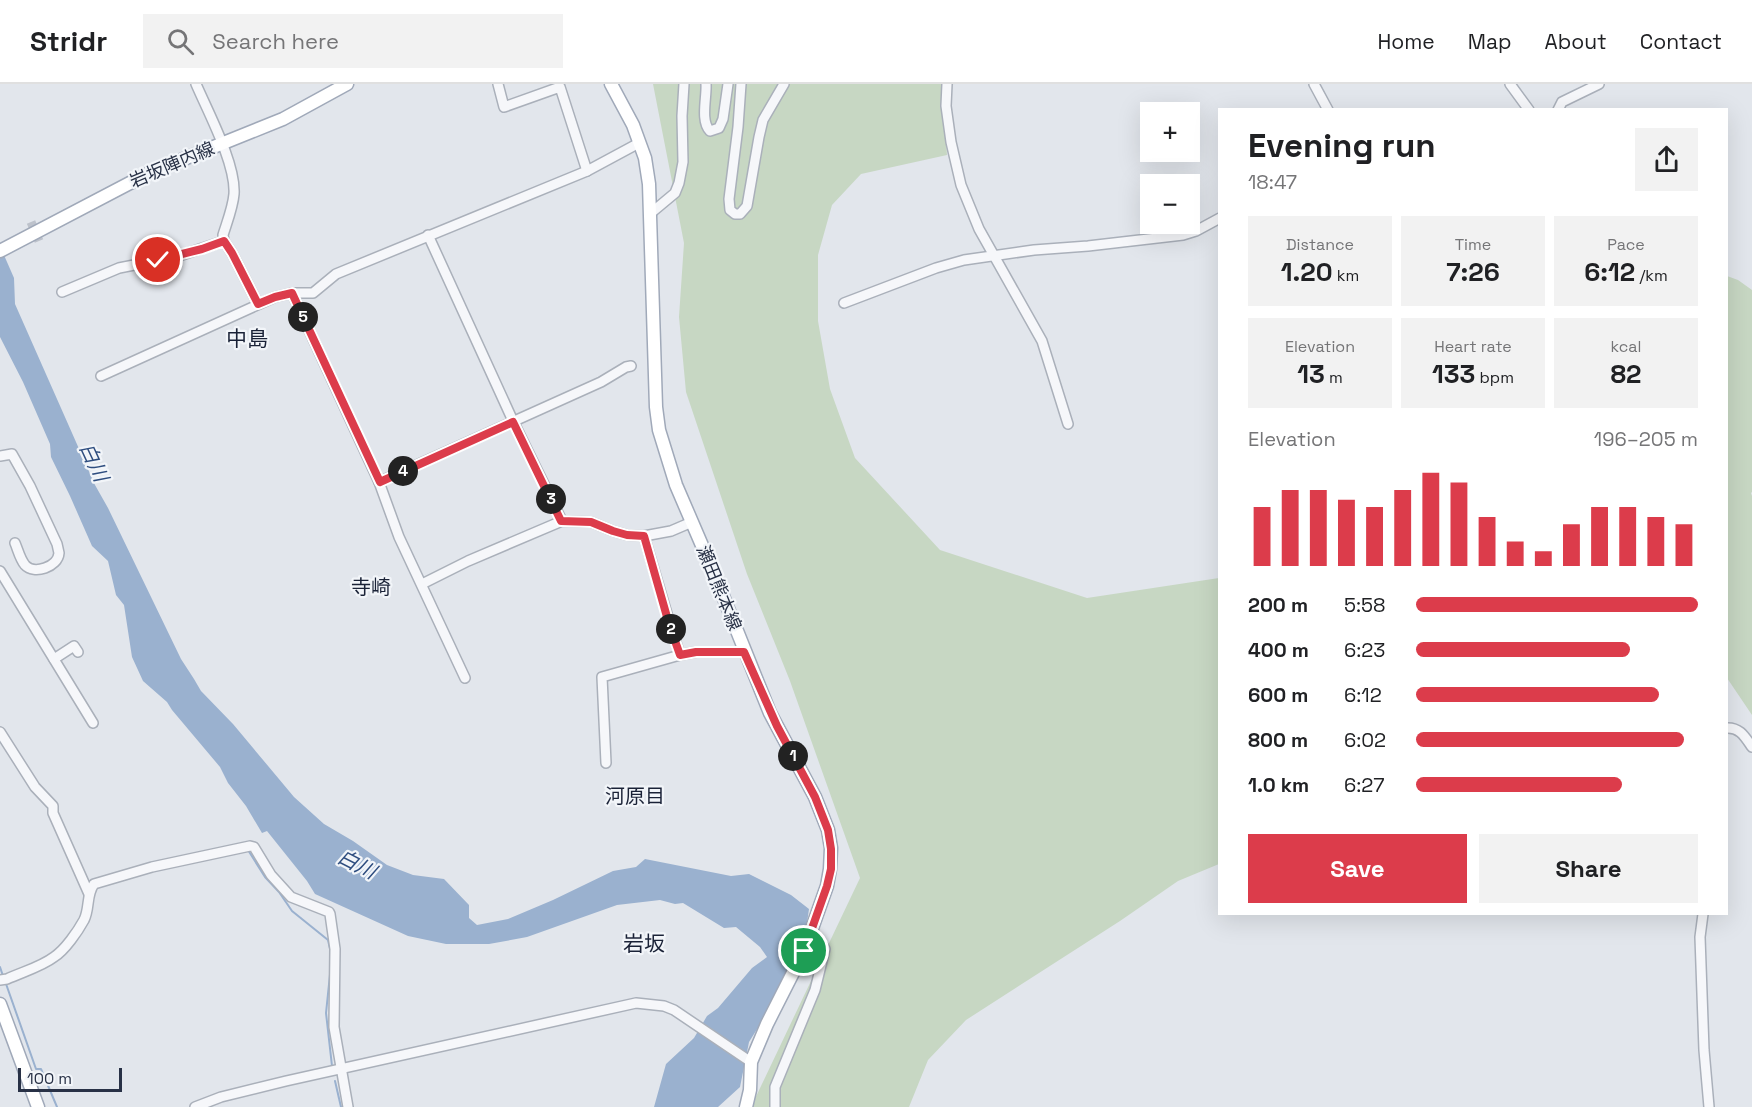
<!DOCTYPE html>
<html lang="en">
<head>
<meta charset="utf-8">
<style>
  :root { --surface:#fff; --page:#f2f2f2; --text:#202124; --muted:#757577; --line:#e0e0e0; --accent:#dc3c4b }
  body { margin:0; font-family:"Space Grotesk","Noto Sans JP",sans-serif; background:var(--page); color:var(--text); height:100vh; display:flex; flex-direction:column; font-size:22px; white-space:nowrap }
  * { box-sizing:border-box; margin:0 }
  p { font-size:20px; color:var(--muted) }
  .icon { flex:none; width:33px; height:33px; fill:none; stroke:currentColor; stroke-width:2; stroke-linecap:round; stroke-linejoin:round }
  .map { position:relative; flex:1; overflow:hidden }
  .sheet { position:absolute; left:1218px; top:24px; width:510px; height:807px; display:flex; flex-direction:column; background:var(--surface); border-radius:0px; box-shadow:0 6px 24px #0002 }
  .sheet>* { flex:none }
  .fabs { position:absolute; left:1140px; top:18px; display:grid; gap:12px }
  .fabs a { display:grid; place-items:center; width:60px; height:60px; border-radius:0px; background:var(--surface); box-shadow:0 6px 24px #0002; font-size:30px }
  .scale { position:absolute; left:18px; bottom:15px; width:104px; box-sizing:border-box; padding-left:6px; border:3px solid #283146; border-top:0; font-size:16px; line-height:21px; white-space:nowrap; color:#283146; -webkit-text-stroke:4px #f2f5f9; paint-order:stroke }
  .pin { position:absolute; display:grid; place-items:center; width:51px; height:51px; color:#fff; margin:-26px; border:3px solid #fff; border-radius:50%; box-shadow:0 2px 6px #0007 }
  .km { position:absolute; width:30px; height:30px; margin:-15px; border-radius:50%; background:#222; color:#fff; font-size:16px; line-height:30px; text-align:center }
  .round { display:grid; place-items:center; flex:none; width:63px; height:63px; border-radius:0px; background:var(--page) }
  .summary { display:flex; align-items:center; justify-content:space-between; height:102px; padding:0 30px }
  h1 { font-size:33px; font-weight:700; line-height:45px }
  .stats { display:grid; grid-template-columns:repeat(3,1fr); gap:9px; height:102px; padding:6px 30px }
  .stats div { display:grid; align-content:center; border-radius:0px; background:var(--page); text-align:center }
  .stats b { font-size:26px; font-weight:700 }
  .stats small { font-size:16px; font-weight:400 }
  .stats p { font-size:16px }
  .chart { height:168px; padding:12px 30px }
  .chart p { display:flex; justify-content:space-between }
  .chart svg { width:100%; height:108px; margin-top:6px; stroke:var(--accent); stroke-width:6 }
  .cta { display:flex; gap:12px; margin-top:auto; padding:12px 30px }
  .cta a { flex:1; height:69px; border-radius:0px; background:var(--accent); color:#fff; font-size:24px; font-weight:700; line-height:69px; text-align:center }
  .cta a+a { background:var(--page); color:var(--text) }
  ul { padding:0 30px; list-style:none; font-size:20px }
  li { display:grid; grid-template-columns:96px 72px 1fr; align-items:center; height:45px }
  li i { height:15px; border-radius:8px; background:var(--accent) }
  header { display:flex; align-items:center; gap:36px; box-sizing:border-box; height:84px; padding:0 30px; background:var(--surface); border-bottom:2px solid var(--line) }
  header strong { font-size:28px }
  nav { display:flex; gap:33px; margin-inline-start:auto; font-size:21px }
  .search { width:420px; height:54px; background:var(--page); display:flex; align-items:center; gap:15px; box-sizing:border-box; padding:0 21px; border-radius:0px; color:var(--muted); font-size:22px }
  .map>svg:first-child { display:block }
  .green { fill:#c7d7c3 }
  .water { fill:#9ab1cf }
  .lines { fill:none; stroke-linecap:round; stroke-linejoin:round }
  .stream { stroke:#9ab1cf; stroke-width:2 }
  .minor-tunnel { stroke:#bdc2cb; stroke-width:9; stroke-dasharray:9 4.5; stroke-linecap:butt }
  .minor-casing { stroke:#aab0ba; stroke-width:12 }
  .major-casing { stroke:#a0a9b9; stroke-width:15 }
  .minor { stroke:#f6f7fa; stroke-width:9 }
  .major { stroke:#fff; stroke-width:12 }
  .route-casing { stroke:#fff; stroke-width:12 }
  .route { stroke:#dc3c4b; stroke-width:8 }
  .labels { text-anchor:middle; stroke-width:4.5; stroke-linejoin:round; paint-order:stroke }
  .street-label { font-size:18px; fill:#283146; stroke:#f2f5f9 }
  .water-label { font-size:20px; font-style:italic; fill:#2e4d7f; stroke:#f2f5f9 }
  .neighbourhood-label { font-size:20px; fill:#1a2237; stroke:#f2f5f9 }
  .quarter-label { font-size:21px; fill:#1a2237; stroke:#f2f5f9 }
</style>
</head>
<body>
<header>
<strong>Stridr</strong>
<div class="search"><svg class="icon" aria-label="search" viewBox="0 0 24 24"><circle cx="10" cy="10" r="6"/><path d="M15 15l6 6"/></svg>Search here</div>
<nav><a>Home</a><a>Map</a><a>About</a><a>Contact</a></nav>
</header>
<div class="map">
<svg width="1752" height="1023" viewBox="0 0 1752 1023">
  <rect width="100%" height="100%" fill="#e2e6ec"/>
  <g class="green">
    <polygon points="653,0 955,0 942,1 947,71 861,90 832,121 818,171 818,237 830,305 855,374 940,466 1087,514 1219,494 1219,780 1178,797 1120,837 966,936 928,976 909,1023 751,1023 860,794 790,597 747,490 686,308 679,233 684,159"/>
    <polygon points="1727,192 1738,196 1752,206 1752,408 1751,409 1752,412 1752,631 1727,594"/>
  </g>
  <polygon class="water" points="0,162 14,194 15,220 95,401 108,424 181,575 194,595 201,607 233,640 294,713 324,740 353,757 387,781 413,791 444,795 469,821 469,834 477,841 508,835 553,816 613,787 636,783 645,775 731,792 749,790 791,811 809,825 807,839 793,864 782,905 749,958 740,1003 718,1023 654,1023 666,980 694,954 707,932 718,924 752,884 767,873 760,863 736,843 724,844 683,819 675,820 660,816 617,821 527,853 489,860 446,860 408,852 315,810 307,797 267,747 262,749 246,722 228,699 220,683 172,626 167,618 143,597 132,573 124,521 116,511 108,477 92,462 70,412 51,373 50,360 23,298 0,253"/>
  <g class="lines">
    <g class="stream">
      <polyline points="248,766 265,793 279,808 292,827 328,856 331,869"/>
      <polyline points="331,881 326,929 332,982"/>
      <polyline points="0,883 3,892"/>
      <polyline points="5,897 36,985 41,985 57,1023"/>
      <polyline points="335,997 341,1023"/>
    </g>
    <polyline class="minor-tunnel" points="31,138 39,157"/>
    <g class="minor-casing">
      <g id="minor">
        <path d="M196 0C208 28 236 80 234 110 233 123 227 138 223 151L224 157 232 169 258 220"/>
        <polyline points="498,0 504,23 560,3 587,87"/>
        <path d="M706 0C707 13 700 37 710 47L719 44 723 35 728 0"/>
        <polyline points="741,0 738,43 729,115 730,126 735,130 740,130 747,122 759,53 763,36 784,0"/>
        <polyline points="947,0 946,22 951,58 961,101 979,145 1042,257 1068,340"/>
        <polyline points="1314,0 1328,26"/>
        <polyline points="1510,0 1529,26"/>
        <polyline points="1558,26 1562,18 1599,0"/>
        <polyline points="651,129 675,109 679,99 683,78 682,32 684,0"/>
        <polyline points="428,151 513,337 562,437"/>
        <polyline points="62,208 119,184 179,172 224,157"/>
        <polyline points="292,209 379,398 399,453 465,594"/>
        <polyline points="844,219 936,184 964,176 1034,166 1088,162 1183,151 1196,147 1220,134"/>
        <polyline points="101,292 275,213 292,209 313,209 336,190 587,87 639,59"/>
        <path d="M0 372 12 370 30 402 57 460C57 460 59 469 59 469 58 483 34 491 25 481 20 475 18 466 15 459"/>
        <polyline points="379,398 601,298 626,283 631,282"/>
        <polyline points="644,452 670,540 680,571"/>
        <polyline points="0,487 93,639"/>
        <polyline points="422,500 468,477 562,437 591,438 613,447 627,451 644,452 671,447 692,438"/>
        <polyline points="54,575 74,562 78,568"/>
        <path d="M1726 644C1740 643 1745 653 1752 663"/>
        <polyline points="0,648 35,703 53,722 53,729 89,810"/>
        <polyline points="606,679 602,593 680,571 696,568 744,568"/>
        <polyline points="1703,830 1700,853 1704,966 1709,1023"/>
        <path d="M0 896 7 895C22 888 41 883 54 873 65 866 78 847 84 836 90 824 86 811 94 800L152 783 250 762 254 763 271 791 291 813 329 828 330 830 335 865 334 943 348 1023"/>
        <polyline points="195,1023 221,1013 286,997 636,919 664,922 674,926 751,978"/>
        <polyline points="775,1023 775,1003 815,906 825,865 811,846"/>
      </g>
    </g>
    <g class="major-casing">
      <g id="major">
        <polyline points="611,0 633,41 645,74 649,100 656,323 659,346 676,401 713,487 770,629 815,713 828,746 831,764 830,785 827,802 804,867 767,940 751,978 750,1006 746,1023"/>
        <polyline points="0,167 149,89 283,35 347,0"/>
        <polyline points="0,920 38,1023"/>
      </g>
    </g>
    <use href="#minor" class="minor"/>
    <use href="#major" class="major"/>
  </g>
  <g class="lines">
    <g class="route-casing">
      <polyline id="route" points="158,176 202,165 224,157 232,169 258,220 275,213 292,209 380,398 513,338 561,437 591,438 613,447 627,451 644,452 669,540 680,571 696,568 744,568 777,642 815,713 828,746 831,765 831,785 827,802 804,867"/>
    </g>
    <use href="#route" class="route"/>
  </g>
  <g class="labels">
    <g class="street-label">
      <text transform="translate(172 81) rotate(-23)" y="6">岩坂陣内線</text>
      <text transform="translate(719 504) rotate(68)" y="6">瀬田熊本線</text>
    </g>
    <g class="water-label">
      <text transform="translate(94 378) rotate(65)" y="7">白川</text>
      <text transform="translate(357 780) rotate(27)" y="7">白川</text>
    </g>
    <g class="neighbourhood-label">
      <text x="371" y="510">寺崎</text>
      <text x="635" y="719">河原目</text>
    </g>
    <g class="quarter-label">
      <text x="247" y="262">中島</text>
      <text x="644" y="867">岩坂</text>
    </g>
  </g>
</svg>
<div class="fabs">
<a>+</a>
<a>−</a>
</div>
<div class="scale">100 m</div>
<div class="pin" style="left:804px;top:867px;background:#1e9e55"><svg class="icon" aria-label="arrive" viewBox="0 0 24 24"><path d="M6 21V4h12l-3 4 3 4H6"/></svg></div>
<div class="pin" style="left:158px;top:176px;background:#d93025"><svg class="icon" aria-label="check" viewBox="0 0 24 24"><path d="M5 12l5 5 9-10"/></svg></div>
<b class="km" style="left:793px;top:672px">1</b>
<b class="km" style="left:671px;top:545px">2</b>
<b class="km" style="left:551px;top:415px">3</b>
<b class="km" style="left:403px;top:387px">4</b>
<b class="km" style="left:303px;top:233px">5</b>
<section class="sheet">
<div class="summary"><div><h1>Evening run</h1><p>18:47</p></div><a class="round"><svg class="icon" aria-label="share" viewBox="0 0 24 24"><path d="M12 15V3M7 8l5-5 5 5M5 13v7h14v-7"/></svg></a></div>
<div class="stats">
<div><p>Distance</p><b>1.20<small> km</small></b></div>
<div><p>Time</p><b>7:26</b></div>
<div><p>Pace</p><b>6:12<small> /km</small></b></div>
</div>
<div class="stats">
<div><p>Elevation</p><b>13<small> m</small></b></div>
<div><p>Heart rate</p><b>133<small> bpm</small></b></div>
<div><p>kcal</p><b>82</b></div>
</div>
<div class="chart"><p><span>Elevation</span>196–205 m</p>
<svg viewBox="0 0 160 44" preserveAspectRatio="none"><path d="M5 44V20M15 44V13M25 44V13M35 44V17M45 44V20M55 44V13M65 44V6M75 44V10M85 44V24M95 44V34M105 44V38M115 44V27M125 44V20M135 44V20M145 44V24M155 44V27"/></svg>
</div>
<ul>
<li><b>200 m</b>5:58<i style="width:100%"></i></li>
<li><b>400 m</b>6:23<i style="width:76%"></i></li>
<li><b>600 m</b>6:12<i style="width:86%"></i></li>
<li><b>800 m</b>6:02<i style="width:95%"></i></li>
<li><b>1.0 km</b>6:27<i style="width:73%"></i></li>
</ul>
<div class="cta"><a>Save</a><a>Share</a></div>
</section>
</div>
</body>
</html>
